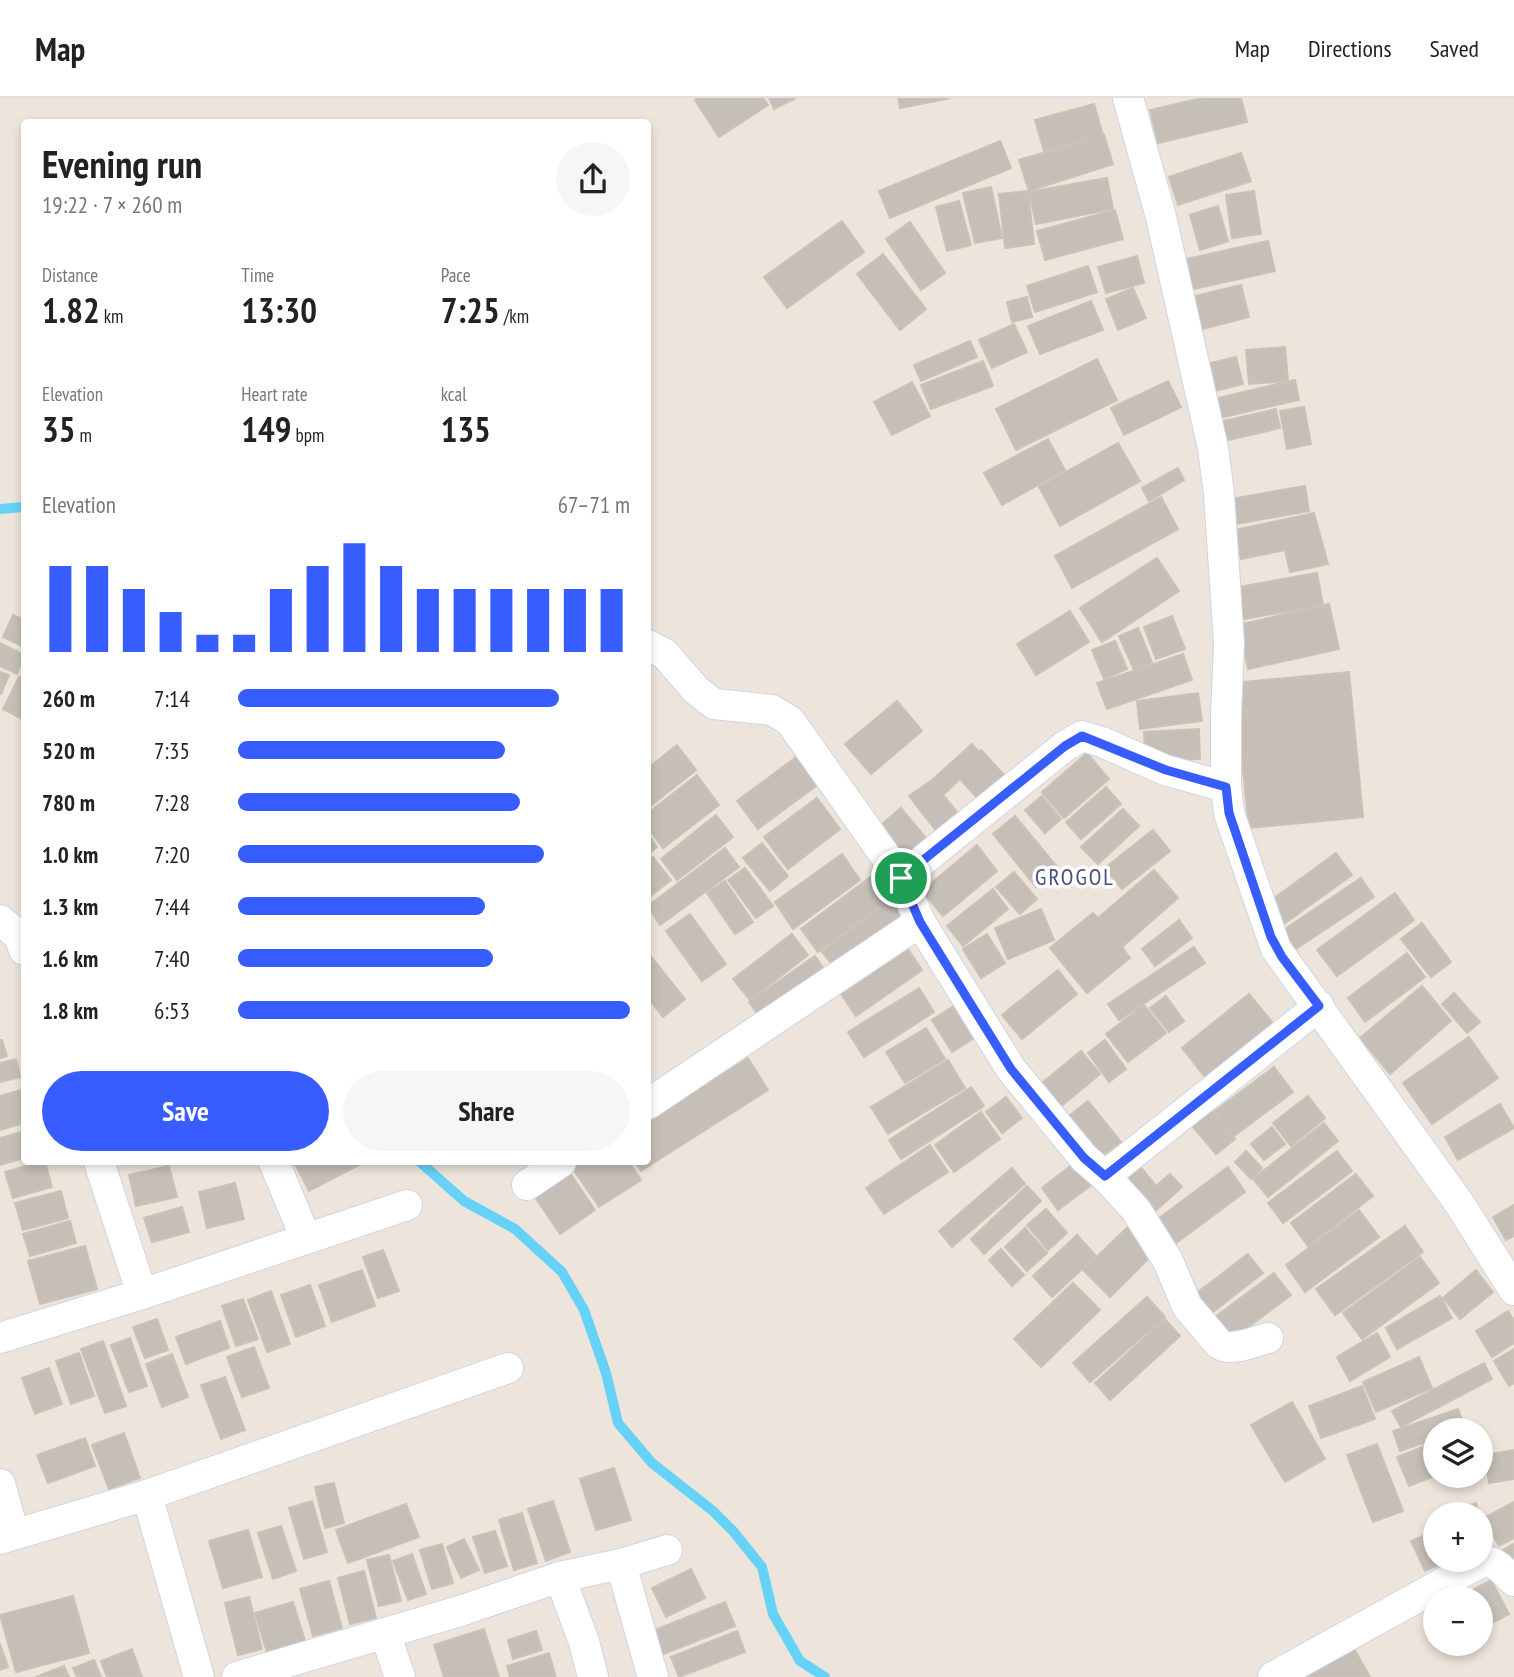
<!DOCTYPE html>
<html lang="en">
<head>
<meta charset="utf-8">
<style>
  :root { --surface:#fff; --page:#f6f6f6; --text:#222; --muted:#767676; --line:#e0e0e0; --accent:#375dff }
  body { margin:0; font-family:"PT Sans Narrow",sans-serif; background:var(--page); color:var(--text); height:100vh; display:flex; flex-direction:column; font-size:26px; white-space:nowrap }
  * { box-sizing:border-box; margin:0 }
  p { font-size:23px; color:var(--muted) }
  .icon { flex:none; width:38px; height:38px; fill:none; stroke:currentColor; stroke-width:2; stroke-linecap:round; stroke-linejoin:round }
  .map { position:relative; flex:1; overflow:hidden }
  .details { position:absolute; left:21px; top:21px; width:630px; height:1046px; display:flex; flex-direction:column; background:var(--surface); border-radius:7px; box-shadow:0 4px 10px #0003 }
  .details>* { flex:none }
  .fabs { position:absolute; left:1423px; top:1320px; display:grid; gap:14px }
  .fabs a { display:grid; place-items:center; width:70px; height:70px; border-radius:50%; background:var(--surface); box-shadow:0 4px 10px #0003; font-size:35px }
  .pin { position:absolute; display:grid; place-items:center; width:60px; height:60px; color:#fff; margin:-30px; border:4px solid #fff; border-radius:50%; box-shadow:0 2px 7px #0007 }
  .round { display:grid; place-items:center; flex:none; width:74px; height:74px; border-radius:37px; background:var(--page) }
  .head { display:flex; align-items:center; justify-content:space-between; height:119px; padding:0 21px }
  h1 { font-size:38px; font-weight:800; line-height:52px }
  .figures { display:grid; grid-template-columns:repeat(3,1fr); gap:10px; height:119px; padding:7px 21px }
  .figures div { display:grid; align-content:center }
  .figures b { font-size:35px; font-weight:800 }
  .figures small { font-size:19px; font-weight:400 }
  .figures p { font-size:19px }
  .chart { height:196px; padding:14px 21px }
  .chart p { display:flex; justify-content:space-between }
  .chart svg { width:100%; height:126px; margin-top:7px; stroke:var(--accent); stroke-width:6 }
  .button { display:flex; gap:14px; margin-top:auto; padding:14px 21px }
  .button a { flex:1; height:80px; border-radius:42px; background:var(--accent); color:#fff; font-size:28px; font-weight:800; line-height:80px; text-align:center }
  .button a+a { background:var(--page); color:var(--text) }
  ul { padding:0 21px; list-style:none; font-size:23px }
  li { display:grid; grid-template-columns:112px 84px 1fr; align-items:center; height:52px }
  li i { height:18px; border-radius:9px; background:var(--accent) }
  header { display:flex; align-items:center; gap:42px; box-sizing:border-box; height:98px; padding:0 35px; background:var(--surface); border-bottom:2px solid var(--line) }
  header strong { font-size:33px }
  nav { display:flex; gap:38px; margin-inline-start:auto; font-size:24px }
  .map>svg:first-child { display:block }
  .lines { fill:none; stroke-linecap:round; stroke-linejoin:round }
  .stream { stroke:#66d2f7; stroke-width:10 }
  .building { fill:#c5bfb7; stroke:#c9c2b5; stroke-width:2 }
  .street-casing { stroke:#d0d4e4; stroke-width:32 }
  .street { stroke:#fff; stroke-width:30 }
  .route-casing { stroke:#fff; stroke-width:14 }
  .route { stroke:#375dff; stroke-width:9 }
  .labels { text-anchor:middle; stroke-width:7; stroke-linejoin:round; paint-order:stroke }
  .quarter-label { font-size:23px; letter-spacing:2px; fill:#47517e; stroke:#fff }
</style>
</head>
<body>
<header>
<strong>Map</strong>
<nav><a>Map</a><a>Directions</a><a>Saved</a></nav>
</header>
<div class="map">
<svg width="1514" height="1579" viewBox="0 0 1514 1579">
  <rect width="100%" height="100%" fill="#ede5db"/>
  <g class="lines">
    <g class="stream">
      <polyline points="0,411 24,409"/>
      <polyline points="420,1064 464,1103 515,1131 562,1174 584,1212 606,1275 618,1325 652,1365 713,1413 733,1433 762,1469 773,1516 800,1563 825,1579"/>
    </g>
  </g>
  <g class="building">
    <polygon points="698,0 763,0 768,7 719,39 695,2"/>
    <polygon points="769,0 796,0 774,11"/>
    <polygon points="898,0 951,0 900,10"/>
    <polygon points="1202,0 1241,0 1247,24 1158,45 1150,12"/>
    <polygon points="1094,6 1103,37 1044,53 1035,22"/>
    <polygon points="1104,37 1113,66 1029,93 1019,62"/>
    <polygon points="1000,43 1011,70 890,120 879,93"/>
    <polygon points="1241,55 1251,83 1178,107 1169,79"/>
    <polygon points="1107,80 1113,111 1036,126 1029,94"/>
    <polygon points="991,89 1002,140 975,145 963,95"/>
    <polygon points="1028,93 1034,146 1005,150 999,96"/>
    <polygon points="1254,93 1261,136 1232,140 1226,97"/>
    <polygon points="959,103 971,147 947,153 936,109"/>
    <polygon points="1218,108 1228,143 1200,152 1190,117"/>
    <polygon points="1115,112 1123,141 1045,162 1037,133"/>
    <polygon points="842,123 864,154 787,210 764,179"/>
    <polygon points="910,124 945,175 921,192 886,141"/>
    <polygon points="1268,143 1275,173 1189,192 1182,162"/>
    <polygon points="883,156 926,211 900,232 857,176"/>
    <polygon points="1137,158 1144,185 1106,195 1098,169"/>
    <polygon points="1088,168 1097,194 1035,214 1027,188"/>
    <polygon points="1241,187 1249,219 1199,232 1191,199"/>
    <polygon points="1133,190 1146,220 1118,232 1106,201"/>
    <polygon points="1027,199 1032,219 1012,224 1007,204"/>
    <polygon points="1091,203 1103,232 1040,256 1028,228"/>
    <polygon points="1014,226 1027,254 992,270 979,242"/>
    <polygon points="970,243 977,259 921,283 914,267"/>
    <polygon points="1285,249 1288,283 1249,286 1246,252"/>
    <polygon points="1236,259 1243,286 1210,294 1203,267"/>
    <polygon points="1097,261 1117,302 1016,352 996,311"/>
    <polygon points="983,263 993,288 931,311 921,287"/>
    <polygon points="1295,282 1299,302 1219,320 1214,301"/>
    <polygon points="1168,283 1181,309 1124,337 1111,310"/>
    <polygon points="912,284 930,318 892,337 874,304"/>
    <polygon points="1304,309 1311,346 1287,351 1280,313"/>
    <polygon points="1276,311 1280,330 1224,343 1219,324"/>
    <polygon points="1048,341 1065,372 1002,407 984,375"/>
    <polygon points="1118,345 1140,383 1060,428 1039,389"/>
    <polygon points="1178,370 1184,382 1149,403 1142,390"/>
    <polygon points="1305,388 1309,413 1230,427 1225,402"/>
    <polygon points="1161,399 1178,431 1072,490 1055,458"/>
    <polygon points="1314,415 1328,466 1290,474 1285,452 1241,461 1235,432"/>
    <polygon points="1157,460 1179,493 1102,544 1080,510"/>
    <polygon points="1317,475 1323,507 1233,523 1227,491"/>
    <polygon points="1329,506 1339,551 1248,571 1238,527"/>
    <polygon points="1070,513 1089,544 1036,577 1017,546"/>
    <polygon points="13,517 24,522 24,549 3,539"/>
    <polygon points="1172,518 1185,551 1156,561 1144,529"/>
    <polygon points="1138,530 1152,564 1134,572 1119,538"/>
    <polygon points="1115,543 1127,571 1104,581 1092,552"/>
    <polygon points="0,545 24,557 17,576 0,568"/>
    <polygon points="1183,556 1192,582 1107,611 1097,585"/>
    <polygon points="0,574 9,577 1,596 0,596"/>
    <polygon points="1349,574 1363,719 1249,730 1234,585"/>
    <polygon points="19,579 24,581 24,622 3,611"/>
    <polygon points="1198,595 1202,623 1140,631 1137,603"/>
    <polygon points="897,603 922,633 871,676 845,646"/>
    <polygon points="1199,631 1200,661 1146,663 1144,634"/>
    <polygon points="972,646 979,654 981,652 1006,679 980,703 960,681 943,697 966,725 944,743 909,698 932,682"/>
    <polygon points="677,647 696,672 648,710 648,670"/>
    <polygon points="1087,655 1109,681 1064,720 1042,694"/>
    <polygon points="799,657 820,685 758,731 737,703"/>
    <polygon points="697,677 719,707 663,750 648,730 648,715"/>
    <polygon points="1106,689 1121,706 1081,741 1066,724"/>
    <polygon points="1042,698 1061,721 1045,735 1025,712"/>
    <polygon points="817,700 840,731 788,771 764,739"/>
    <polygon points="901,710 930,745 907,765 877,730"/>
    <polygon points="1123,711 1139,728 1098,766 1081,749"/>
    <polygon points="716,717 733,739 677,782 661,761"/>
    <polygon points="1015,718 1059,771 1036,789 993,736"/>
    <polygon points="1153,732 1170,753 1122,791 1105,770"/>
    <polygon points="648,736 657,749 648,756"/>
    <polygon points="762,745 788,778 770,793 743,760"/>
    <polygon points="977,747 997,773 943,818 922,793"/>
    <polygon points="725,750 739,769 660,827 648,808"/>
    <polygon points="1336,755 1352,777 1285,825 1269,804"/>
    <polygon points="842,756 860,782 793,831 775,804"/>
    <polygon points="653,759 671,782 648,800 648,763"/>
    <polygon points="745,770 773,808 756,820 728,782"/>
    <polygon points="1154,772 1178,800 1122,849 1130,860 1087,895 1050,850 1093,815 1098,820"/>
    <polygon points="1014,774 1037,801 1020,816 996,789"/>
    <polygon points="872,778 889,801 818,854 801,831"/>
    <polygon points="1361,780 1374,799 1294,852 1282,833"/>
    <polygon points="725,783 753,824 735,836 707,795"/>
    <polygon points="993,791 1008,811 963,848 947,828"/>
    <polygon points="1395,795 1414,822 1337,878 1317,852"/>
    <polygon points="892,800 906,819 837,872 822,854"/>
    <polygon points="1041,811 1054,842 1008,861 995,830"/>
    <polygon points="690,816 726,866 702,883 666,833"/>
    <polygon points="1179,822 1192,840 1155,868 1142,851"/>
    <polygon points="1422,825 1451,864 1431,879 1401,841"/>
    <polygon points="792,836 808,857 750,902 733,881"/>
    <polygon points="987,836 1005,865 981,880 963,851"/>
    <polygon points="903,844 922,872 856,918 837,890"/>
    <polygon points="1194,849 1205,865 1119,922 1108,906"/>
    <polygon points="648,855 685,901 663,919 648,900"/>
    <polygon points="1407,855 1425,879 1365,924 1348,900"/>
    <polygon points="815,858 830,879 764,925 749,904"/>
    <polygon points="1058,872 1077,896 1022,941 1002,917"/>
    <polygon points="1422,888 1451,923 1390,976 1360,940"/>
    <polygon points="919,890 934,914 864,959 848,934"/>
    <polygon points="1454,895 1480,924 1467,935 1442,906"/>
    <polygon points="1249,896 1277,930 1209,984 1182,950"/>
    <polygon points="1166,898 1184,923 1169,934 1150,910"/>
    <polygon points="965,901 985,933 952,954 932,922"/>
    <polygon points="1144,907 1166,935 1128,964 1106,936"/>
    <polygon points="926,930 945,961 905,985 886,954"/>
    <polygon points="1469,939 1498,980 1432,1026 1403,985"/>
    <polygon points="0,942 2,942 7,958 0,960"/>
    <polygon points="1105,942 1126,971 1109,984 1088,955"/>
    <polygon points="1081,953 1100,976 1054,1014 1035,991"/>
    <polygon points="748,960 768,992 641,1073 635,1064 648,1064 648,1024"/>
    <polygon points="16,961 20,979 0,984 0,965"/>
    <polygon points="948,962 965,990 888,1036 871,1009"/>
    <polygon points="1274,969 1293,994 1234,1038 1215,1013"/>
    <polygon points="971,989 984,1008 901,1061 889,1042"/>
    <polygon points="24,991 24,1025 0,1032 0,998"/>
    <polygon points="1308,998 1325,1020 1291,1048 1273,1025"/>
    <polygon points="1006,999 1022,1020 1002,1035 986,1014"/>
    <polygon points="1088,1003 1121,1044 1102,1058 1069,1018"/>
    <polygon points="1500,1006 1514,1030 1458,1062 1445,1039"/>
    <polygon points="1208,1007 1235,1041 1216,1056 1188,1023"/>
    <polygon points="981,1014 1000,1041 954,1074 935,1047"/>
    <polygon points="1324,1025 1338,1043 1268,1099 1253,1081"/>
    <polygon points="1272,1029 1285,1046 1264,1062 1251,1046"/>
    <polygon points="24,1033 24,1060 0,1067 0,1040"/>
    <polygon points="930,1047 948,1074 884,1116 866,1090"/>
    <polygon points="1246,1053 1262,1070 1251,1081 1235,1064"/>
    <polygon points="1337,1053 1352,1073 1283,1125 1268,1105"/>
    <polygon points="40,1064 45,1064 52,1089 13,1100 5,1074"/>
    <polygon points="299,1064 358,1064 359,1067 309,1093 295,1066"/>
    <polygon points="583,1064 629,1064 641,1082 599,1109 573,1071"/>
    <polygon points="1073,1066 1090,1088 1058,1112 1042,1090"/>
    <polygon points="1138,1066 1156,1088 1170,1076 1182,1089 1154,1114 1122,1079"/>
    <polygon points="169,1068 177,1099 136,1108 129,1077"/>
    <polygon points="1228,1069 1245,1094 1176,1145 1158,1121"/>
    <polygon points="1012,1070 1025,1086 952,1149 939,1133"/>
    <polygon points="570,1075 595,1112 560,1136 535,1099"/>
    <polygon points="1356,1076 1373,1098 1308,1148 1291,1125"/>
    <polygon points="235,1085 244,1121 207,1130 199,1094"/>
    <polygon points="1027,1088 1041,1103 984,1156 971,1141"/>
    <polygon points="61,1093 68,1120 23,1132 15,1105"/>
    <polygon points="1514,1107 1514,1138 1506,1142 1493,1119"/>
    <polygon points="182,1109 189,1134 152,1144 144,1120"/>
    <polygon points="1046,1111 1067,1135 1048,1152 1027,1127"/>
    <polygon points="1359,1112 1379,1139 1305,1194 1286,1167"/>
    <polygon points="70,1123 76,1145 30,1158 23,1136"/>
    <polygon points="1131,1126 1157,1152 1110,1199 1083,1172"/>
    <polygon points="1405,1128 1423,1154 1335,1217 1316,1191"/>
    <polygon points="1025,1130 1047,1155 1027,1173 1005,1149"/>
    <polygon points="1077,1137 1096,1158 1052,1199 1033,1178"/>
    <polygon points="85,1148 97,1191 40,1206 28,1163"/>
    <polygon points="1001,1151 1024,1177 1012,1188 989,1162"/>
    <polygon points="383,1152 399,1193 378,1200 363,1159"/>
    <polygon points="1248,1156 1263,1175 1205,1220 1190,1200"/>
    <polygon points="1420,1159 1439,1185 1362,1241 1343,1215"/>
    <polygon points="362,1172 375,1208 332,1224 319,1187"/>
    <polygon points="1476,1172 1493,1194 1460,1221 1443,1200"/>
    <polygon points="1274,1175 1291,1197 1224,1247 1207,1225"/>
    <polygon points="1073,1185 1100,1212 1041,1269 1014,1241"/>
    <polygon points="310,1187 325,1228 296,1239 281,1197"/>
    <polygon points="271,1193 290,1246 267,1254 248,1202"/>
    <polygon points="1440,1198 1452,1220 1397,1251 1386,1230"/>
    <polygon points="1147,1199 1165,1219 1090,1284 1073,1265"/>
    <polygon points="243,1201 258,1241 236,1248 222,1208"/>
    <polygon points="1508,1213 1514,1222 1514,1245 1492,1259 1476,1233"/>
    <polygon points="157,1221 168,1252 145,1260 133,1229"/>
    <polygon points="1165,1221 1180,1238 1110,1302 1095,1285"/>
    <polygon points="220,1223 229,1250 186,1266 176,1239"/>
    <polygon points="1377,1235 1390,1259 1350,1283 1337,1259"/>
    <polygon points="130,1240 147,1288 129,1294 111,1247"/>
    <polygon points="103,1243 126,1308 105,1315 81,1251"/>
    <polygon points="254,1249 269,1290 242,1299 227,1259"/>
    <polygon points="1514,1251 1514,1285 1509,1288 1494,1263"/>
    <polygon points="79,1255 94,1298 71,1306 56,1263"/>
    <polygon points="172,1256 188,1299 162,1309 146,1266"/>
    <polygon points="1419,1259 1432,1290 1376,1314 1363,1284"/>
    <polygon points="1484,1265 1492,1281 1401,1329 1392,1313"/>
    <polygon points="49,1270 62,1306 35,1316 22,1280"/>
    <polygon points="225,1279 245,1332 221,1341 201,1287"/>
    <polygon points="1362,1288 1375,1321 1321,1340 1309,1308"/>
    <polygon points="1292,1304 1325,1361 1285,1384 1251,1327"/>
    <polygon points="1458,1311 1465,1330 1435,1332 1435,1341 1400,1353 1393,1333"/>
    <polygon points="124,1335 140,1380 109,1391 92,1347"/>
    <polygon points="85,1340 95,1368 48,1385 37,1357"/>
    <polygon points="1435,1344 1435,1377 1437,1377 1409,1388 1397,1359"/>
    <polygon points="1377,1346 1403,1413 1373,1424 1347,1357"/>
    <polygon points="1514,1352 1514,1381 1489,1385 1485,1357"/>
    <polygon points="614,1370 631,1422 596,1432 580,1381"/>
    <polygon points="334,1385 344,1425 325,1430 315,1389"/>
    <polygon points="312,1403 327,1454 304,1461 289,1410"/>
    <polygon points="553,1403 570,1454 546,1463 528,1411"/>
    <polygon points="1514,1404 1514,1440 1499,1448 1484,1420"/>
    <polygon points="1476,1405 1479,1416 1444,1416"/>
    <polygon points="406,1406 419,1439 348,1465 336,1432"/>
    <polygon points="522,1415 537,1465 514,1472 499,1422"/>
    <polygon points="1480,1419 1493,1457 1480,1461"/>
    <polygon points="281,1428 296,1473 273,1481 258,1435"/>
    <polygon points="248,1432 262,1479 223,1490 209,1443"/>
    <polygon points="495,1433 507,1468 485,1475 473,1439"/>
    <polygon points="1435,1433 1435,1461 1451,1461 1425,1473 1411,1443"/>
    <polygon points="464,1441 479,1472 461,1480 447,1449"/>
    <polygon points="442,1446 453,1485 432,1491 420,1452"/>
    <polygon points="1514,1446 1514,1473 1513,1473 1501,1453"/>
    <polygon points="412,1456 426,1496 408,1502 393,1463"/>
    <polygon points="389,1457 401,1503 379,1508 367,1462"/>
    <polygon points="691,1471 705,1500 666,1519 652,1490"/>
    <polygon points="364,1473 376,1520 350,1526 338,1480"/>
    <polygon points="1491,1482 1509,1516 1480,1531 1480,1500 1458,1500"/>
    <polygon points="329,1483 342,1530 313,1538 300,1491"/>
    <polygon points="73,1498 89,1555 16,1574 0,1517"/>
    <polygon points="249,1499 262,1551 238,1557 225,1505"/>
    <polygon points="293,1504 307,1549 269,1561 255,1515"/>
    <polygon points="725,1504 735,1528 661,1557 652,1533"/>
    <polygon points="484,1531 499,1579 444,1579 434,1547"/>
    <polygon points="536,1533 542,1552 513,1561 508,1542"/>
    <polygon points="737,1533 745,1554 679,1579 671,1559"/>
    <polygon points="0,1546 8,1569 0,1572"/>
    <polygon points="1352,1547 1370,1579 1297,1579"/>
    <polygon points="132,1551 142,1579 107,1579 101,1563"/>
    <polygon points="549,1555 556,1579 510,1579 507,1568"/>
    <polygon points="94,1562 101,1579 77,1579 73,1570"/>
    <polygon points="64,1568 69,1579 36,1579"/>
  </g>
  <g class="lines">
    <g class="street-casing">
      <g id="street">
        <polyline points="1128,0 1161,119 1213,350 1219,396 1229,545 1226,618 1226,689 1229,715 1276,851 1459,1105 1514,1192"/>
        <polyline points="648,547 665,556 696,592 714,606 772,612 790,623 901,780 920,824 1011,971 1084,1060 1105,1078 1319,908"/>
        <polyline points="901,780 1065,648 1082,638 1102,644 1165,672 1226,689"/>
        <polyline points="0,822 19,838 24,852"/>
        <polyline points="648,1006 920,824"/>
        <polyline points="99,1064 142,1196"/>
        <polyline points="274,1064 306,1141"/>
        <path d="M1105 1078 1136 1112 1168 1163 1187 1208 1219 1246C1232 1254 1253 1244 1268 1240"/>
        <polyline points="527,1087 561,1064"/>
        <polyline points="0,1240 142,1196 407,1107"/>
        <polyline points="0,1386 14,1436"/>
        <polyline points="147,1397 199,1579"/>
        <polyline points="0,1441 147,1397 508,1270"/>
        <polyline points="621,1466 653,1579"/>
        <polyline points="560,1479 584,1544 593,1579"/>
        <polyline points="385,1535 400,1579"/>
        <polyline points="237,1579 460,1513 560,1479 621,1466 667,1452"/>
        <path d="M1273 1579 1481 1464C1494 1460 1505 1475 1514 1483"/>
      </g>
    </g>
    <use href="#street" class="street"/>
  </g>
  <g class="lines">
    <g class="route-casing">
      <polygon id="route" points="1082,638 1166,672 1226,689 1229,715 1271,839 1282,859 1319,908 1105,1078 1084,1060 1011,971 920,824 901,780 1065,648"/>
    </g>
    <use href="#route" class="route"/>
  </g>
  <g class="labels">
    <g class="quarter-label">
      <text x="1075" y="787">GROGOL</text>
    </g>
  </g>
</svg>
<div class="fabs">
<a><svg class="icon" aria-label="layers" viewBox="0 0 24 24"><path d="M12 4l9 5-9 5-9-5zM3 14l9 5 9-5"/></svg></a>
<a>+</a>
<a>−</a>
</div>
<div class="pin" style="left:901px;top:780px;background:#1e9e55"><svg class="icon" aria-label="arrive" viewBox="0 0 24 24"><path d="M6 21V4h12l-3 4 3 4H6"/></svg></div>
<section class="details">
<div class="head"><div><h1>Evening run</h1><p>19:22 · 7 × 260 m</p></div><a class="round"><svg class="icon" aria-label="share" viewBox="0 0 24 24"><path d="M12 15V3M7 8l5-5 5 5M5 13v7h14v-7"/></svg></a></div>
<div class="figures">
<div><p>Distance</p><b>1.82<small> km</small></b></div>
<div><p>Time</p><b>13:30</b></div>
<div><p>Pace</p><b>7:25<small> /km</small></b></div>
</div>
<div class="figures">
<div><p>Elevation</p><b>35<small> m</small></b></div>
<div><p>Heart rate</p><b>149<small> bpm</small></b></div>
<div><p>kcal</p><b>135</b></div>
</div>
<div class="chart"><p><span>Elevation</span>67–71 m</p>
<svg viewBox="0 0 160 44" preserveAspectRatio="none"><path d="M5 44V14M15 44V14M25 44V22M35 44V30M45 44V38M55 44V38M65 44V22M75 44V14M85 44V6M95 44V14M105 44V22M115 44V22M125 44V22M135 44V22M145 44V22M155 44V22"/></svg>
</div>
<ul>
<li><b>260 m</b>7:14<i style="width:82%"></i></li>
<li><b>520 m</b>7:35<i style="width:68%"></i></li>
<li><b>780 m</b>7:28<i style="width:72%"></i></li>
<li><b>1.0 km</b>7:20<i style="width:78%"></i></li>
<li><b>1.3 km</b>7:44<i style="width:63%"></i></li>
<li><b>1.6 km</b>7:40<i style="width:65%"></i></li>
<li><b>1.8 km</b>6:53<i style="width:100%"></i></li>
</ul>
<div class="button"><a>Save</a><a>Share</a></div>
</section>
</div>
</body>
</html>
